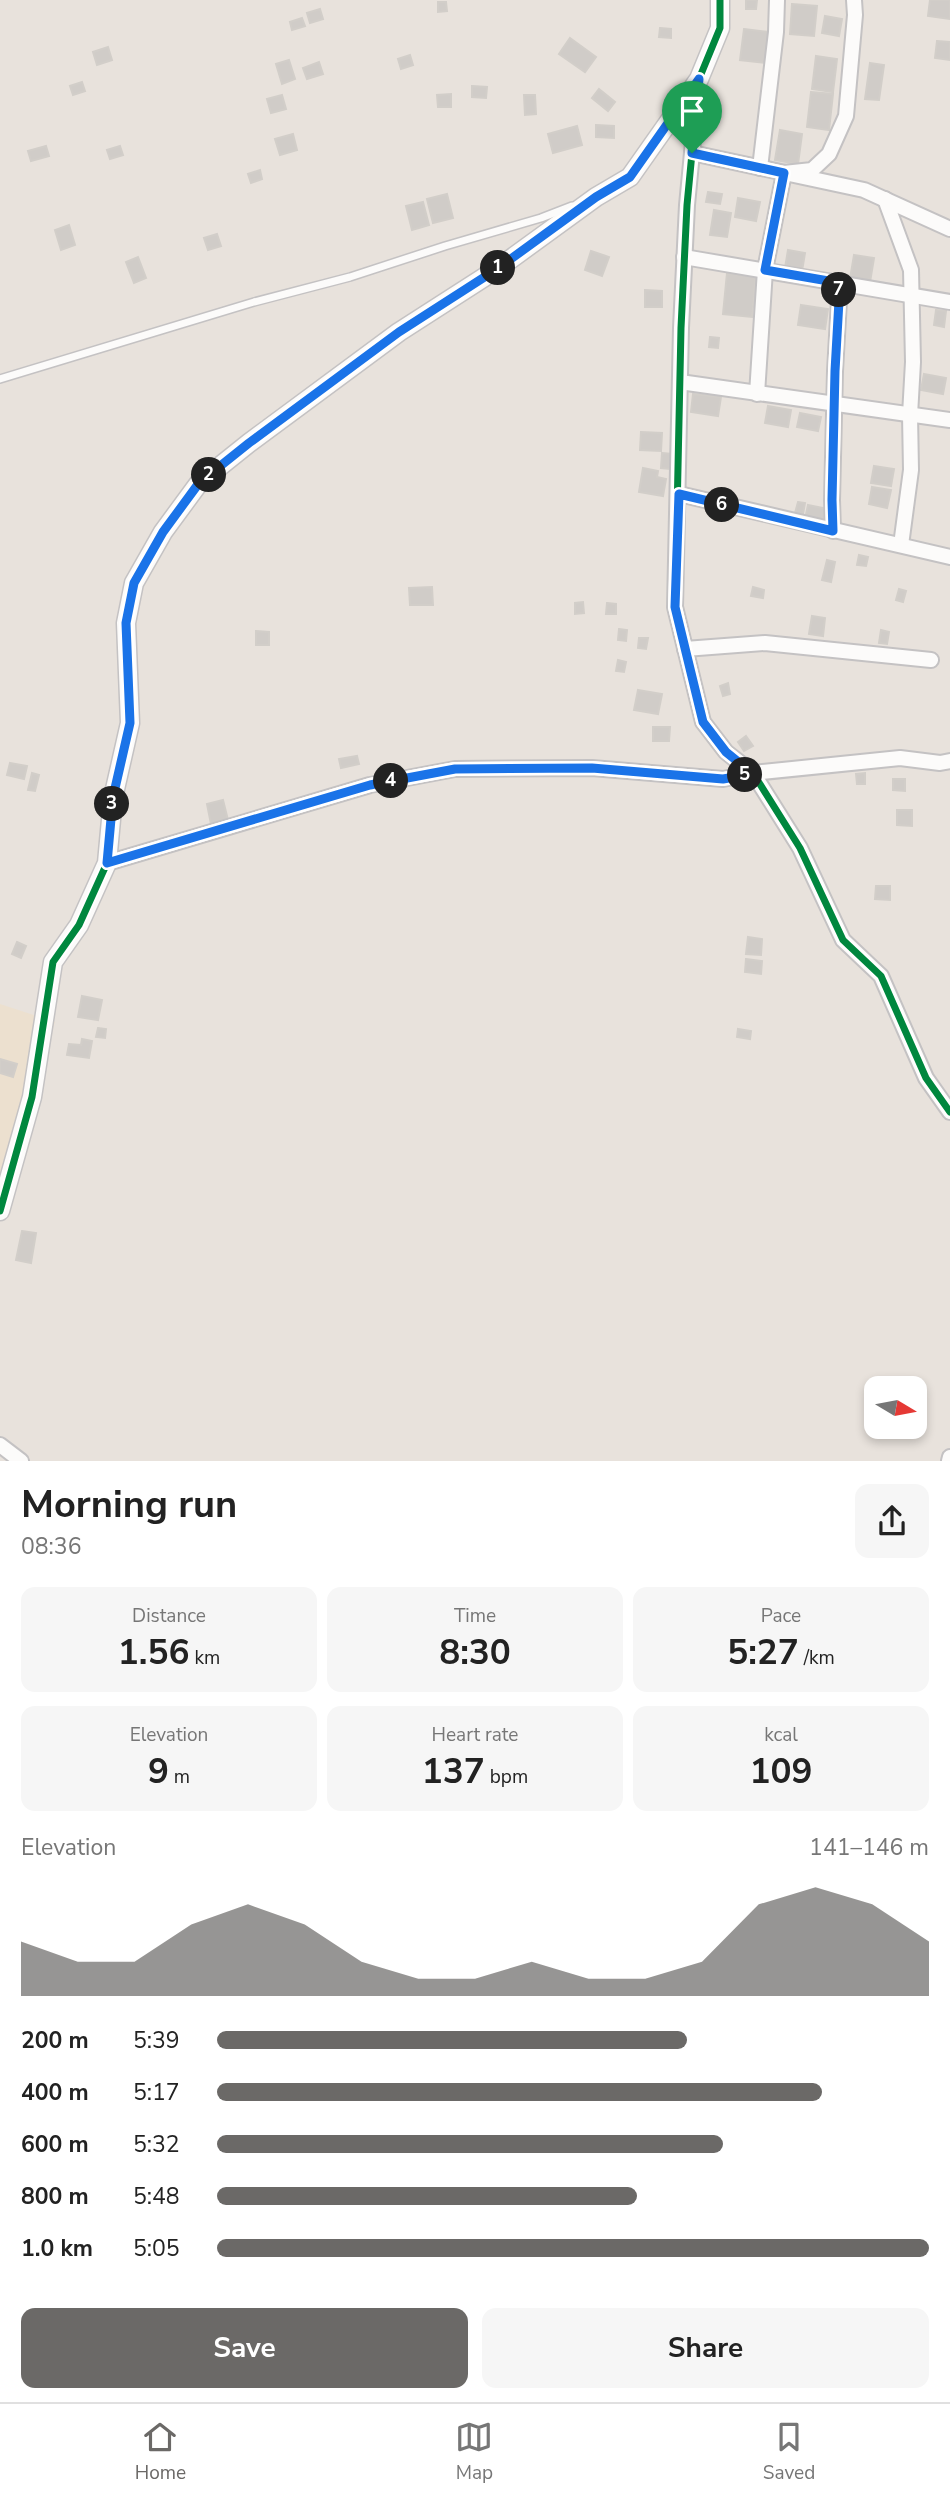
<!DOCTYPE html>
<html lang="en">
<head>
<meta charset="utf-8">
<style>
  :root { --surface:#fff; --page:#f6f6f6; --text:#222; --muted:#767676; --line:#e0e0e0; --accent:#6b6967 }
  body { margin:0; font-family:"Nunito Sans",sans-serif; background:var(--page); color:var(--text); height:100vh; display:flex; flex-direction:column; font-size:26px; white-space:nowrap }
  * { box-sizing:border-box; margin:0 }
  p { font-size:23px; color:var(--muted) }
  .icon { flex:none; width:38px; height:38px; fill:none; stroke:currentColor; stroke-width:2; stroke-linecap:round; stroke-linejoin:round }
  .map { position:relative; height:1461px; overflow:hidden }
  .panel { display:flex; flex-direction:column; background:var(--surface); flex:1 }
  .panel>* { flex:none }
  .needle { width:46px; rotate:100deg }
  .controls { position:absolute; left:864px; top:1376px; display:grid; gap:14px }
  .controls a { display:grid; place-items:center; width:63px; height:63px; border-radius:14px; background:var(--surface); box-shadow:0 4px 10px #0003; font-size:35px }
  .pin { position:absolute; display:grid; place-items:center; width:60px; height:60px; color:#fff; margin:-72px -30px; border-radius:50% 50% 50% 0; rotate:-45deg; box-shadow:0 0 7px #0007 }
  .pin .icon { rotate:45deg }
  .km { position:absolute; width:35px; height:35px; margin:-18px; border-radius:50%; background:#222; color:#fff; font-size:19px; line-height:35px; text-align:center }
  .round { display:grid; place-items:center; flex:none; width:74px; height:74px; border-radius:14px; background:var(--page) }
  .summary { display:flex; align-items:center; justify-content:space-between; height:119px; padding:0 21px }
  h1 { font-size:38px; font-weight:700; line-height:52px }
  .metrics { display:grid; grid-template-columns:repeat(3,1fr); gap:10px; height:119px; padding:7px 21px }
  .metrics div { display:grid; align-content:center; border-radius:14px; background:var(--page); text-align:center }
  .metrics b { font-size:35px; font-weight:700 }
  .metrics small { font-size:19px; font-weight:400 }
  .metrics p { font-size:19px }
  .chart { height:196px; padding:14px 21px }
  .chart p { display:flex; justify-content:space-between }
  .chart svg { width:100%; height:126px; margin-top:7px; fill:var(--accent); opacity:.7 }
  .cta { display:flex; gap:14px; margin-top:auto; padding:14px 21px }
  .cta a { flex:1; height:80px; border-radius:14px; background:var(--accent); color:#fff; font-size:28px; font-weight:700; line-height:80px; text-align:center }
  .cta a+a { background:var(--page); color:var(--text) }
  ul { padding:0 21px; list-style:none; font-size:23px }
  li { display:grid; grid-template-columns:112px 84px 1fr; align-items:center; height:52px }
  li i { height:18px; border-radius:9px; background:var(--accent) }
  .tab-bar { display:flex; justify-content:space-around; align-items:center; height:98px; border-top:2px solid var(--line); background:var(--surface); font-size:19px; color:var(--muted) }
  .tab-bar a { display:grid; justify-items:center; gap:4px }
  .tab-bar .active { color:var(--accent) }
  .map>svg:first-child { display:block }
  .education { fill:#ece0cf }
  .building { fill:#d0ccc8; stroke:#d2cec9; stroke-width:2 }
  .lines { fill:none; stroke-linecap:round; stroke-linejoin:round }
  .service-casing { stroke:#c4c2c3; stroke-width:10 }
  .minor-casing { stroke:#c4c2c3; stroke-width:18 }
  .tertiary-casing { stroke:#c4c2c3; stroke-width:21 }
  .service { stroke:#fcfbfa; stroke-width:7 }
  .minor { stroke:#fcfbfa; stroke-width:14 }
  .tertiary { stroke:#fcfbfa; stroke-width:18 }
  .cycleway-casing { stroke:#fff; stroke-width:11 }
  .cycleway { stroke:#00873e; stroke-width:7 }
  .route-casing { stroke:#fff; stroke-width:14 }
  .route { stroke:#1a73e8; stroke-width:9 }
</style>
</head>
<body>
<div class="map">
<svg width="950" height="1461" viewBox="0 0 950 1461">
  <rect width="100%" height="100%" fill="#e8e2dc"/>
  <polygon class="education" points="0,1004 55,1022 0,1194"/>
  <g class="building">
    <polygon points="746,0 757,0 756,9 746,9"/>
    <polygon points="930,0 950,0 950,19 928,16"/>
    <polygon points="438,2 446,2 447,11 438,12"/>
    <polygon points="792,4 817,6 814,36 790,34"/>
    <polygon points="320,9 323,19 310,23 307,13"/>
    <polygon points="825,16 842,19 839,36 822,33"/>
    <polygon points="302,18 305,26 292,30 290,22"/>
    <polygon points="660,28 671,29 671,38 659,37"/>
    <polygon points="744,29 769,32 766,63 740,60"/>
    <polygon points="570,38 596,57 585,72 559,54"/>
    <polygon points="937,41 950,42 950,60 935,58"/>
    <polygon points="108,47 112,60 97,65 93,52"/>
    <polygon points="410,55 413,65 401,69 398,59"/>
    <polygon points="816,56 837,59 833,92 812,89"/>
    <polygon points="289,60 295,79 282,84 276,64"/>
    <polygon points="319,62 323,74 307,79 303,68"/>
    <polygon points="870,63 884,65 879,100 865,99"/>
    <polygon points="82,82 85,91 73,95 70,86"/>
    <polygon points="472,86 487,87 486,98 472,97"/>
    <polygon points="599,89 615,102 608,111 592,98"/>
    <polygon points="811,92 833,94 829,130 807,127"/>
    <polygon points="451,94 451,107 438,107 437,95"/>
    <polygon points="282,95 286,109 271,113 267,99"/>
    <polygon points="524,95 535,95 536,114 525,115"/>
    <polygon points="596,125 614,126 614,138 596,137"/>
    <polygon points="577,126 582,145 553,153 548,134"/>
    <polygon points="780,130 802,134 798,164 775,160"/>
    <polygon points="293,134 297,150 280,155 275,139"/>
    <polygon points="46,146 49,156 31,161 28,151"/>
    <polygon points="120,146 123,155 110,159 107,150"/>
    <polygon points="260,170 262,179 251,183 248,174"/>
    <polygon points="708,192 722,194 720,204 706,202"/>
    <polygon points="447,194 453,218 433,223 427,199"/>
    <polygon points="738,198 760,202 756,221 735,217"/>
    <polygon points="423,202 429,225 412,230 406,206"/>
    <polygon points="714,210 731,213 727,237 710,235"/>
    <polygon points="69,225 75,245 61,250 55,230"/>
    <polygon points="217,234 221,246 208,250 204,238"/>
    <polygon points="788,250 805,253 802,271 785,268"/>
    <polygon points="591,251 609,257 602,276 585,270"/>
    <polygon points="854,255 874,258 870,282 850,279"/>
    <polygon points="138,257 146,278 134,283 126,262"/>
    <polygon points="727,273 756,276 752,317 723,314"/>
    <polygon points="645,290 662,291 662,307 645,307"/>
    <polygon points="801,305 828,309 825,329 798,325"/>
    <polygon points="936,310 946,311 944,327 934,325"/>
    <polygon points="710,337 719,338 718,348 709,347"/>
    <polygon points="924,374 946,378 943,394 921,390"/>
    <polygon points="693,394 721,397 718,416 691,412"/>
    <polygon points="768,406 791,410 788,427 765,423"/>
    <polygon points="800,413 821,417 818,431 797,427"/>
    <polygon points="641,432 662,433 661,451 640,450"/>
    <polygon points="662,453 672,454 670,469 661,468"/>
    <polygon points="874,466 894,469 891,486 871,483"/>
    <polygon points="643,468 658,471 657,477 666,479 663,496 639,492"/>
    <polygon points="872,487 891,490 887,508 869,504"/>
    <polygon points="798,502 805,503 803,514 795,513"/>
    <polygon points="808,505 828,509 825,523 805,519"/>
    <polygon points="859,555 868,557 866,566 857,565"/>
    <polygon points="827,560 835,562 831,582 822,580"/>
    <polygon points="432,587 433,605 410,605 409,588"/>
    <polygon points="753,587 764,590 763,598 751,596"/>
    <polygon points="899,589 906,591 903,602 896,600"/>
    <polygon points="583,602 584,613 575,614 575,603"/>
    <polygon points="607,603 616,604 616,614 606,614"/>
    <polygon points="812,616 825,618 823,636 809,634"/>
    <polygon points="619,629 627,630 626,641 618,640"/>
    <polygon points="881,630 889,632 887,644 879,643"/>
    <polygon points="256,631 269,632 269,645 256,645"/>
    <polygon points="639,638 648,638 646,649 638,648"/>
    <polygon points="618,660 626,662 624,672 616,671"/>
    <polygon points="728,683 730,694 723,696 720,686"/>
    <polygon points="638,690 662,694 658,714 634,710"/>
    <polygon points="653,727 670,727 669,741 653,741"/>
    <polygon points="746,736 753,746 744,751 738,742"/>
    <polygon points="357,756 359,764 341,768 339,759"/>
    <polygon points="10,763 27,766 24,779 7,775"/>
    <polygon points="32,773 39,775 35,791 28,790"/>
    <polygon points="865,773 865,784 857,784 856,774"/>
    <polygon points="893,779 905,779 905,791 893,790"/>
    <polygon points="223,800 228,820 211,824 207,804"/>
    <polygon points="897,810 912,810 912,826 897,825"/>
    <polygon points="876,886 890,886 890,900 875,899"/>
    <polygon points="748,937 762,939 761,955 746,954"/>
    <polygon points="17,942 26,946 21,958 12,954"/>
    <polygon points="746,959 762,961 761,974 745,972"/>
    <polygon points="82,996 102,1000 98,1020 78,1017"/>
    <polygon points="98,1028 106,1029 105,1038 96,1037"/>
    <polygon points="738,1029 751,1031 750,1039 737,1037"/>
    <polygon points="82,1039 92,1041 89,1058 67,1055 69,1044 81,1045"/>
    <polygon points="0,1059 17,1064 13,1077 0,1073"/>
    <polygon points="22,1231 36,1233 31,1263 16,1260"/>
  </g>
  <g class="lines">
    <g class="service-casing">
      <polyline id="service" points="0,379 254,302 350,277 445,246 541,218 572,206"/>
    </g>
    <g class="minor-casing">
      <g id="minor">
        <polyline points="699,79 687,205 681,328 675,607 703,722 726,752 753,773 800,848 843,940 881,976 926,1078 950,1112"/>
        <polyline points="692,153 864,190 950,229"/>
        <polyline points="760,168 776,32 777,0"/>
        <polyline points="885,199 911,270 913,362 910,415 911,470 901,545"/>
        <polyline points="684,257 950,302"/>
        <polyline points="680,382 950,420"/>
        <polyline points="757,394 765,270 784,173 812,170 829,154 846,116 855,15 854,0"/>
        <polyline points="679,494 950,557"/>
        <polyline points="833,531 832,500 835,371 840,283"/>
        <polyline points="685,649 765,643 931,660"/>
        <polyline points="107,863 370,785 455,769 592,768 723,779 753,773 900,758 940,763 950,761"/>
        <polyline points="0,1445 21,1461"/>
        <polyline points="949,1461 950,1457"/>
      </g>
    </g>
    <g class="tertiary-casing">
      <polyline id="tertiary" points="0,1211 32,1097 53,962 79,925 107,863 113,798 130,723 126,623 134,583 163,532 199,483 249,443 399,332 497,269 596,197 630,177 699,79 720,28 720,0"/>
    </g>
    <use href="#service" class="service"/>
    <use href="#minor" class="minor"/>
    <use href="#tertiary" class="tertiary"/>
    <g class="cycleway-casing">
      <g id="cycleway">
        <polyline points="699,80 687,205 681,328 675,607 703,722 726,752 753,773 800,848 843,940 881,976 926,1078 950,1112"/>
        <polyline points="0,1211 32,1097 53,962 79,925 107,863 113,798 130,723 126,623 134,583 163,532 199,483 249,443 399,332 497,269 596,197 630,177 699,79 720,28 720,0"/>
      </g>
    </g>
    <use href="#cycleway" class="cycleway"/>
  </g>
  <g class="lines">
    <g class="route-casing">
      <polygon id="route" points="699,79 692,153 784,173 765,270 840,283 835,371 832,500 833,531 679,494 675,607 703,722 726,752 753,774 723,779 592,768 455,769 370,785 107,863 113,797 130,723 126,623 134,583 163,532 199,483 249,443 399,332 497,269 596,197 630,177"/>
    </g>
    <use href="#route" class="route"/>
  </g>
</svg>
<div class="controls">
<a><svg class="needle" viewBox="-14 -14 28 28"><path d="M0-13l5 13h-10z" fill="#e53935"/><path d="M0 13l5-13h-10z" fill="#767676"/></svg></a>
</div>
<div class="pin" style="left:692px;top:153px;background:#1e9e55"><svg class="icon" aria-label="arrive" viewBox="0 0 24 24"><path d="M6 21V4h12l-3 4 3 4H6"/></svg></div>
<b class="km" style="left:498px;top:268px">1</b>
<b class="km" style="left:209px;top:475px">2</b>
<b class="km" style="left:112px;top:804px">3</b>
<b class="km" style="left:391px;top:781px">4</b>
<b class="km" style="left:745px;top:775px">5</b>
<b class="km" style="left:722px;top:505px">6</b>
<b class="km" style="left:839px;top:290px">7</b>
</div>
<section class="panel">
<div class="summary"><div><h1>Morning run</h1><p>08:36</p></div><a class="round"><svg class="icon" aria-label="share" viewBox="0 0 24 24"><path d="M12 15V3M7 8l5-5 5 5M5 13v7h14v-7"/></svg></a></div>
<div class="metrics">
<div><p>Distance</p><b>1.56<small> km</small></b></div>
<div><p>Time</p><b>8:30</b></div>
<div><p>Pace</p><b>5:27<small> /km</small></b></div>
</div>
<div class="metrics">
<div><p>Elevation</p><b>9<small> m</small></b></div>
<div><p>Heart rate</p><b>137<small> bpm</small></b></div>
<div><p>kcal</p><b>109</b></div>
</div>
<div class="chart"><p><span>Elevation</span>141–146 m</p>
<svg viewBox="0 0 160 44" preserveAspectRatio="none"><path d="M0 44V25L10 32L20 32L30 19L40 12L50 19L60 32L70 38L80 38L90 32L100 38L110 38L120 32L130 12L140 6L150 12L160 25V44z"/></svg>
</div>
<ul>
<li><b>200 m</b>5:39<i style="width:66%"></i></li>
<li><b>400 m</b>5:17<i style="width:85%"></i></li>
<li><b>600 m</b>5:32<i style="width:71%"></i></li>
<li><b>800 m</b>5:48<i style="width:59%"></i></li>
<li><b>1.0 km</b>5:05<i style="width:100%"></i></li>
</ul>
<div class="cta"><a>Save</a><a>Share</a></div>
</section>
<nav class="tab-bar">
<a class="active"><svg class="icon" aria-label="home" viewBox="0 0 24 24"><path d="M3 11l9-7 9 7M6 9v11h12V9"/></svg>Home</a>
<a><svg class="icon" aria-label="map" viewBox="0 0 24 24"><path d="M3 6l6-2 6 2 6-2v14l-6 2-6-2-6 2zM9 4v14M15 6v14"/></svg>Map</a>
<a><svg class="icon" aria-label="saved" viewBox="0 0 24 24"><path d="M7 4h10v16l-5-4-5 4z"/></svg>Saved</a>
</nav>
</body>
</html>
